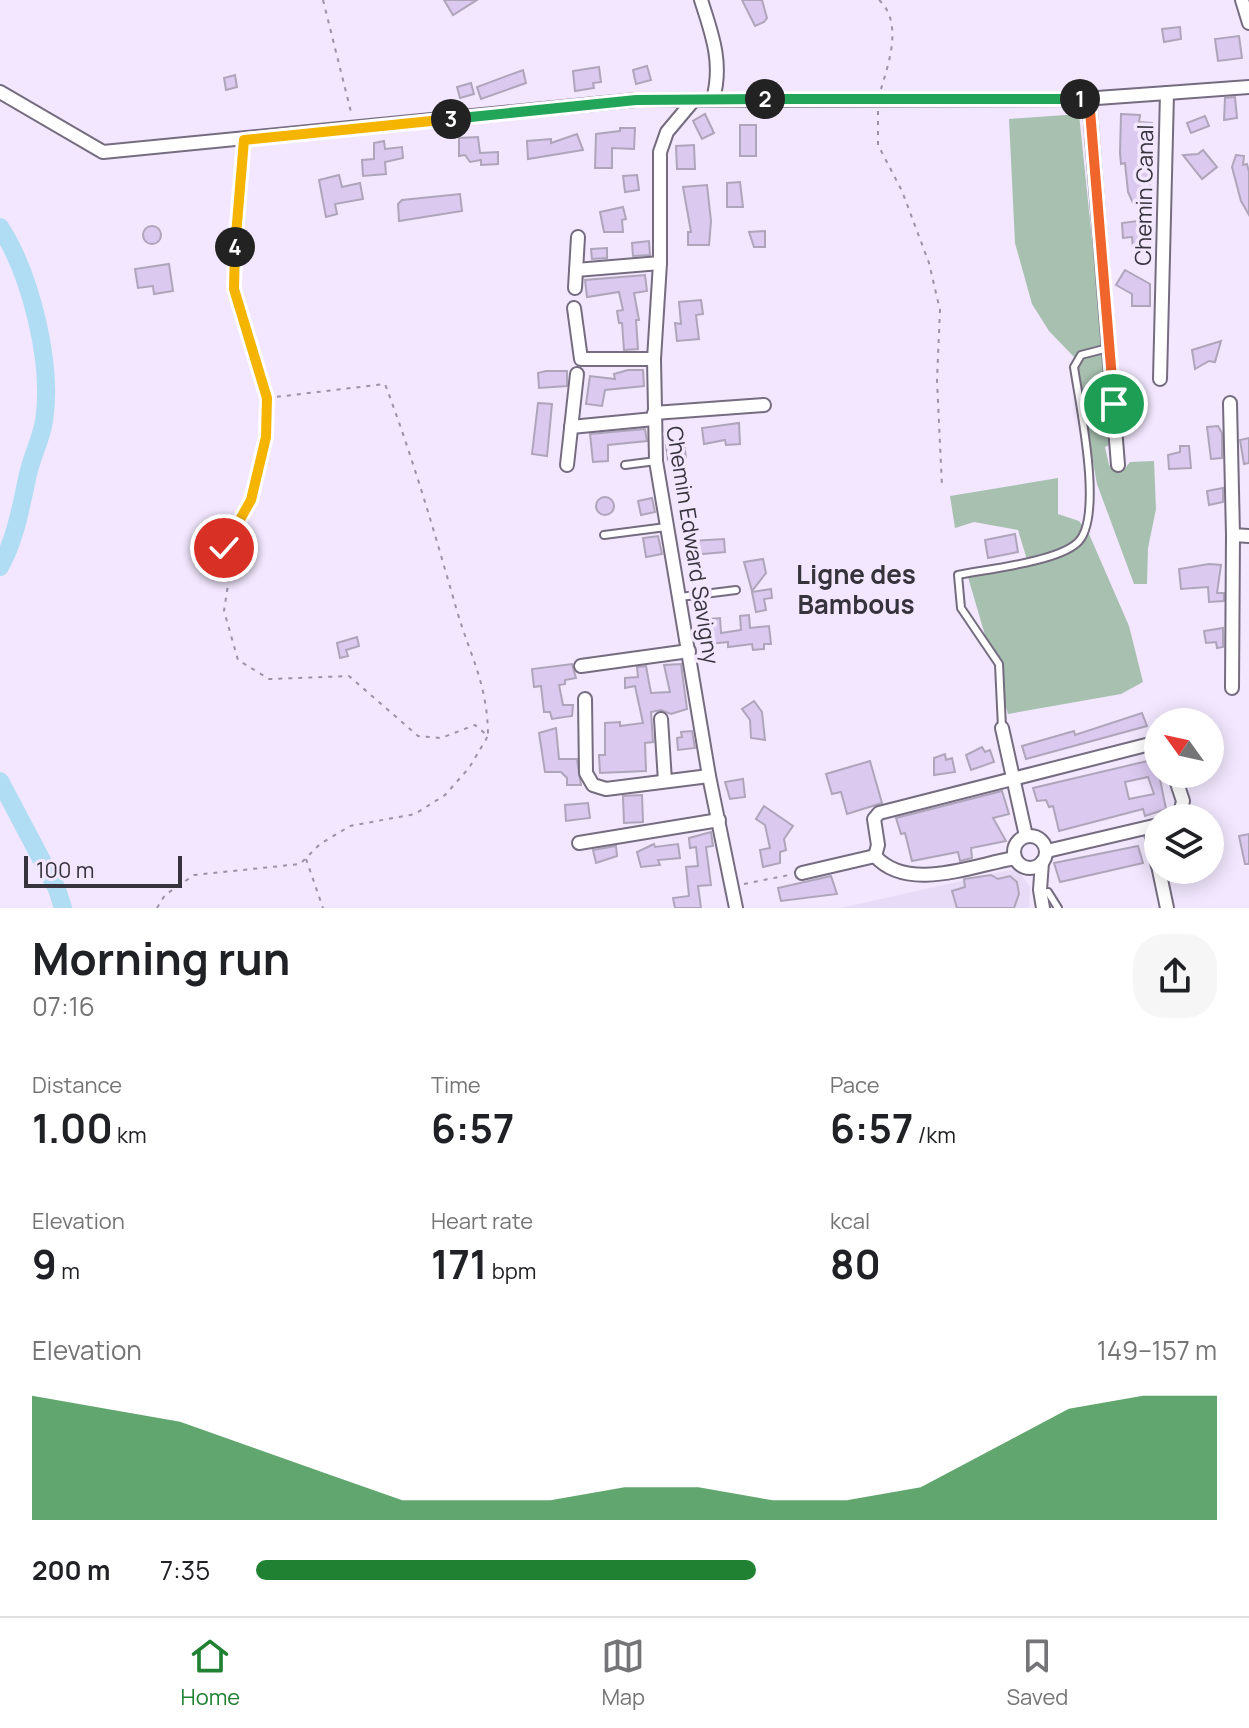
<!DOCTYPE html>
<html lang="en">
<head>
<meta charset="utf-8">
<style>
  :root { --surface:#fff; --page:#f6f6f6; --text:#202124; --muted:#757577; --line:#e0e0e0; --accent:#218133 }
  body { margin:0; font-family:Manrope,sans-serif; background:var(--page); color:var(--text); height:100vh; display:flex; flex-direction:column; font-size:30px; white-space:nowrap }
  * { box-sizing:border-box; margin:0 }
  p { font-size:26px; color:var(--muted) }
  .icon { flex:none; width:44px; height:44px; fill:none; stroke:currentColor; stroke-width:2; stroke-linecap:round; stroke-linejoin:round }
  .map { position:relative; height:908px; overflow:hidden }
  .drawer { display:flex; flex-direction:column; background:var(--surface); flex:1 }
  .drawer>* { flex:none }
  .needle { width:52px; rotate:303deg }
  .fabs { position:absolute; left:1144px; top:708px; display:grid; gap:16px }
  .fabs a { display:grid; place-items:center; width:80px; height:80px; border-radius:50%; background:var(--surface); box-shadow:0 4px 20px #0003; font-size:40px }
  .scale { position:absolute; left:24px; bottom:20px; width:158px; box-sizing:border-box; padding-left:8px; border:4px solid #37333c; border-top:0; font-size:22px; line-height:28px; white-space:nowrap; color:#37333c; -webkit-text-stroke:6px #f2e7fe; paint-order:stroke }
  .pin { position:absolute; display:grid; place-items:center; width:68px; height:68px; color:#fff; margin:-34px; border:4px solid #fff; border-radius:50%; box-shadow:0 2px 8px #0007 }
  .km { position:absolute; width:40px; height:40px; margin:-20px; border-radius:50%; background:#222; color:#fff; font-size:22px; line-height:40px; text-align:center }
  .round { display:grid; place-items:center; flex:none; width:84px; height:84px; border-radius:32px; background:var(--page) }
  .head { display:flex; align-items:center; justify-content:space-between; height:136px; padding:0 32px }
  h1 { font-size:44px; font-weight:700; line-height:60px }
  .figures { display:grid; grid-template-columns:repeat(3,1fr); gap:12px; height:136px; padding:8px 32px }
  .figures div { display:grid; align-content:center }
  .figures b { font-size:40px; font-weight:700 }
  .figures small { font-size:22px; font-weight:400 }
  .figures p { font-size:22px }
  .chart { height:224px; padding:16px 32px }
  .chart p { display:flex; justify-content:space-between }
  .chart svg { width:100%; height:144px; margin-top:8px; fill:var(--accent); opacity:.7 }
  ul { padding:0 32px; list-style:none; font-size:26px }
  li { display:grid; grid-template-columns:128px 96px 1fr; align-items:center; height:60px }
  li i { height:20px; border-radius:10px; background:var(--accent) }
  .tabs { display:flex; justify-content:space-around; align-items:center; height:112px; border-top:2px solid var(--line); background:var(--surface); font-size:22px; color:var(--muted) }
  .tabs a { display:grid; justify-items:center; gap:4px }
  .tabs .active { color:var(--accent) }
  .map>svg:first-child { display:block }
  .built { fill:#e8dbf8 }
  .green { fill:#a8c0b0 }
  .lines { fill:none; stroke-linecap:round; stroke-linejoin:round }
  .river { stroke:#b0ddf4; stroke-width:18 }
  .building { fill:#dbc9f0; stroke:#afa5bb; stroke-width:2; fill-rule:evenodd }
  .service-casing { stroke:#756c80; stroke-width:10 }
  .minor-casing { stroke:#756c80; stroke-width:16 }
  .path { stroke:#9b93a4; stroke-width:2; stroke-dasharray:4 6; stroke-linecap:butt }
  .service { stroke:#fff; stroke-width:6 }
  .minor { stroke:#fff; stroke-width:12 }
  .split-1-casing { stroke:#fff; stroke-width:16 }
  .split-2-casing { stroke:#fff; stroke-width:16 }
  .split-3-casing { stroke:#fff; stroke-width:16 }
  .split-4-casing { stroke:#fff; stroke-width:16 }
  .split-5-casing { stroke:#fff; stroke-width:16 }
  .split-1 { stroke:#f0652b; stroke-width:10 }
  .split-2 { stroke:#22a559; stroke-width:10 }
  .split-3 { stroke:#22a559; stroke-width:10 }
  .split-4 { stroke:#f5b400; stroke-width:10 }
  .split-5 { stroke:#f5b400; stroke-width:10 }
  .labels { text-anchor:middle; stroke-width:7; stroke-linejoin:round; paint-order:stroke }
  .street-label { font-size:22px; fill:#37333c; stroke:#f2e7fe }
  .quarter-label { font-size:26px; font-weight:bold; fill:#37333c; stroke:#f2e7fe }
</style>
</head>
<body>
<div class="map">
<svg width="1249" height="908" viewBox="0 0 1249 908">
  <rect width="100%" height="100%" fill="#f2e7fe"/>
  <polygon class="built" points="1010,870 1019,871 1030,887 1029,908 841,908"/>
  <g class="green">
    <polygon points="1079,114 1113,443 1105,447 1109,465 1122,472 1130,462 1154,461 1156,509 1148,548 1147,584 1134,584 1097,484 1074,357 1049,331 1032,304 1015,243 1009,119"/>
    <polygon points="1058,478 1058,514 1079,521 1089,534 1129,626 1143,682 1121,694 1008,714 968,577 1028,563 1018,530 974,522 955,528 950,496"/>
  </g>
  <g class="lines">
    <g class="river">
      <path d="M0 227C31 275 53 364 44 421 41 440 32 456 28 474 21 506 16 538 0 567"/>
      <polyline points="0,781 57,889 63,908"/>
    </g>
  </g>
  <g class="building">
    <polygon points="444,0 477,0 453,15"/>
    <polygon points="742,0 762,0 767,18 764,22 755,26"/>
    <polygon points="1180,27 1181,39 1164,42 1162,29"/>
    <polygon points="1239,36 1242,58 1218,61 1215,39"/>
    <polygon points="647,66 651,80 636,84 633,70"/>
    <polygon points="599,67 601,82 593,83 594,88 575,91 573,71"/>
    <polygon points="523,70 526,83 481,99 477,87"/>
    <polygon points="235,75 237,87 226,90 224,78"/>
    <polygon points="471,83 474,94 460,98 457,87"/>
    <polygon points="1235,97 1237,118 1224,120 1225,98"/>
    <polygon points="705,114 714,133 702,139 693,121"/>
    <polygon points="1121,114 1140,115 1139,122 1152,123 1152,176 1149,176 1152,203 1134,205 1128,192 1125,163 1121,164 1120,153"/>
    <polygon points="1205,116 1209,126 1191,133 1187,123"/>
    <rect x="740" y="125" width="16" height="31"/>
    <polygon points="620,128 635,128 634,149 612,148 612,168 595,168 596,134 620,131"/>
    <polygon points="577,134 583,150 528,159 527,141 551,139 551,143"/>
    <polygon points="478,137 480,153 498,152 498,164 481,165 481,160 470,162 465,155 459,156 459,138"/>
    <polygon points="384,141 385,149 402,147 403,158 385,162 386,174 363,176 362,160 374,159 374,143"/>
    <polygon points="694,145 695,169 677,169 676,146"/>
    <polygon points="1203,150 1217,167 1202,179 1183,155 1198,154"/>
    <polygon points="1236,155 1244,156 1243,165 1247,164 1249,172 1249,215 1241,201 1232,167"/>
    <polygon points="339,175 342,187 360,183 363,199 335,204 337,214 326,217 319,180"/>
    <polygon points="637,175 639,190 625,192 623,176"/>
    <polygon points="740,182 743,207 727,207 727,183"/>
    <polygon points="707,185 711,221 709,245 688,245 688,232 691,232 683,187"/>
    <polygon points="460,194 462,211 399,221 398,204 402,200"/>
    <polygon points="623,207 626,219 622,220 623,232 604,232 600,212"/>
    <polygon points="1145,220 1148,246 1133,248 1132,237 1123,238 1122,223"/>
    <circle cx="152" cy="235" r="9"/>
    <polygon points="765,231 765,247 754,247 749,232"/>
    <polygon points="649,241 650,255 633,256 632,243"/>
    <polygon points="607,248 607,258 592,259 591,249"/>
    <polygon points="169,264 173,291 154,294 153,286 138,288 135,269"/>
    <polygon points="1125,270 1150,284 1150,306 1132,306 1132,294 1116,285"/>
    <polygon points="645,275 647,291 634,293 639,320 636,320 638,349 624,350 622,323 619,323 617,311 623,310 619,292 587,297 585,280"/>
    <polygon points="701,300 703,314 696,315 699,339 677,341 675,323 681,324 679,302"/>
    <polygon points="1221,341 1215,362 1209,361 1195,369 1192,350"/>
    <polygon points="628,370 643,370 644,386 605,390 602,406 586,404 590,376 615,379 614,374"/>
    <polygon points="546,371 567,371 567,386 539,388 538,373"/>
    <polygon points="538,403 552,404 547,456 532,454"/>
    <polygon points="739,423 740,444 726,445 725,440 704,444 702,428"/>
    <polygon points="1218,426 1222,433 1222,458 1211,459 1207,427"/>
    <polygon points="645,429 647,441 608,445 608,461 593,462 590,434"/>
    <polygon points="1249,438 1249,463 1244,464 1240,440"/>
    <polygon points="684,443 686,458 668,460 666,445"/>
    <polygon points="1180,446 1189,446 1191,468 1169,469 1168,455 1180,452"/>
    <polygon points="1223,488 1223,502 1209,505 1207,491"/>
    <circle cx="605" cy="506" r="9"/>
    <polygon points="652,498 655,512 641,515 638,501"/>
    <polygon points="1015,534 1018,552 988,558 985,540"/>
    <polygon points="658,536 662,554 646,557 643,538"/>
    <polygon points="724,539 725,552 692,555 691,541"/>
    <polygon points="763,559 766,573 752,591 744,562"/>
    <polygon points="1209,564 1221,565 1217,593 1224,593 1224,601 1209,602 1208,587 1181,589 1179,569"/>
    <polygon points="771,589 772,598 764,599 766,610 756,612 752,592"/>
    <polygon points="749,615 750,628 769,626 771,644 764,644 764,649 753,650 752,644 728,647 728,642 699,645 697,626 710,625 709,619 720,618 721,633 741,630 740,616"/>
    <polygon points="1223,628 1223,647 1217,648 1216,642 1206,643 1204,631"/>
    <polygon points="357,637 359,646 346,650 348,656 340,658 337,643"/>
    <polygon points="572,664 576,678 565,680 565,684 559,685 563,705 573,705 572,716 552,719 550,712 544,712 541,686 534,687 532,669"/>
    <polygon points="681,664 687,709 671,714 661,710 651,712 653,742 645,743 646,771 600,773 599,755 605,755 605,723 620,722 620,726 643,723 635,686 625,688 625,678 638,677 637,667 646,666 651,693 670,692 664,665"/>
    <polygon points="754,701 762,712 765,740 751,738 750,720 742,709"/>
    <polygon points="1142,713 1147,726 1026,759 1022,746 1074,731 1075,735"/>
    <polygon points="556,728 559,759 577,759 581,785 567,785 567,778 561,772 545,772 539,733"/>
    <polygon points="692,731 695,748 678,750 677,738 682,737 681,732"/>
    <polygon points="982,747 985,752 990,750 994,762 971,770 966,755"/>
    <polygon points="945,754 946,760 952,758 955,772 934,775 934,758"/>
    <path d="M1156 759 1166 809 1145 816 1143 809 1059 831 1053 806 1049 807 1046 800 1037 801 1033 788ZM1148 777 1154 794 1129 799 1125 782Z"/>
    <polygon points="870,761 882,803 847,814 841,792 832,794 826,774"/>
    <polygon points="743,779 745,797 730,799 725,782"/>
    <polygon points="1002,791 1009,814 993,818 1006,841 971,848 972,858 960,861 958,852 912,861 905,833 901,834 896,818"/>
    <polygon points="642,795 643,822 624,823 623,796"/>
    <polygon points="588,803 590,818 566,821 565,805"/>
    <polygon points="764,806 793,826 784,839 786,850 780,852 780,863 763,867 760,850 770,848 765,825 756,819"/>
    <polygon points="711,832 713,846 706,847 711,885 698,886 701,908 675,908 673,898 689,896 686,867 698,866 696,847 690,848 689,838"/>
    <polygon points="1249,834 1249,864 1245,864 1239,836"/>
    <polygon points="654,844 655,847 678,844 680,858 658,860 660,865 641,867 637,852"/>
    <polygon points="616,846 617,856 596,863 593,850"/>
    <polygon points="1138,846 1143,863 1060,882 1054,863"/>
    <polygon points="991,875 998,879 1010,876 1017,882 1019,894 1014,908 957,908 952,891 965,887 964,879"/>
    <polygon points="831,876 837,894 781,901 778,888"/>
  </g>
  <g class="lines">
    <g class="service-casing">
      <g id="service">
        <polyline points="625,465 656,461"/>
        <polyline points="604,535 666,527"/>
        <polyline points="680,597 736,590"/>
        <path d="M1002 728 999 664 961 608 958 575C987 569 1056 562 1077 543 1105 519 1079 402 1074 367L1081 355 1108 348"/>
        <polyline points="1040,894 1048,892 1058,908"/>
      </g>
    </g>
    <g class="minor-casing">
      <g id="minor">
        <path d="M701 0C712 34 723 63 713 99"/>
        <polyline points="1242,0 1249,23"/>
        <polyline points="0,92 103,152 636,100 1083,99 1167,93"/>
        <polyline points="1089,98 1118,465"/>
        <polyline points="693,101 667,132 660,152 660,263 654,359 656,461 709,776 736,908"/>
        <polyline points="576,270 660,263"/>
        <polyline points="575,288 578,237"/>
        <polyline points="574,308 581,359 654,359"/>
        <polyline points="1160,379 1167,93 1249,87"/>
        <polyline points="1230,403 1233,535 1249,536"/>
        <polyline points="654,413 764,405"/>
        <polyline points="571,427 654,419"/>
        <polyline points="567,465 577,374"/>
        <polyline points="581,666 689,651"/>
        <polyline points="1232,688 1233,535"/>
        <polyline points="585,699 586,773 593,785 606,789 709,776"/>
        <polyline points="661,719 665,781"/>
        <polyline points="1002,728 1026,836"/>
        <polyline points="1174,774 1183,801 1179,818"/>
        <polyline points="1150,828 1158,867"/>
        <circle cx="1030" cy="852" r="16"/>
        <polyline points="579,843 719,820"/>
        <polyline points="1047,851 1158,825"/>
        <polyline points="875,856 878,845 874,819 879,813 1154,743 1158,746"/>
        <path d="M875 856C908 893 973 865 1015 858"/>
        <polyline points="1042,862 1040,890 1043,908"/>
        <polyline points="1159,870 1167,908"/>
        <polyline points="802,873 875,856"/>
      </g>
    </g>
    <g class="path">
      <polyline points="323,0 352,116"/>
      <path d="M879 0C903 22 889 63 881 89"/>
      <polyline points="878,111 878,145 902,191 929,263 940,310 937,380 942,487"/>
      <path d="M267 398 385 384C413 458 435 534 457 611 471 658 487 683 488 734"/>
      <polyline points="306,859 323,908"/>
      <polyline points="744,884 789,875"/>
      <polyline points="157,908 165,895 194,875 300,864 320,844 350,826 415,814 445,795 469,768 488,736 475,725 441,738 418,736 349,676 269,679 238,660 224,611 229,578 224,548 251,500 266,437 267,398 234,289 243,149"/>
    </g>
    <use href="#service" class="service"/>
    <use href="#minor" class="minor"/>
  </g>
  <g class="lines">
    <g class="split-1-casing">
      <polyline id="split-1" points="1080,99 1089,98 1114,404"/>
    </g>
    <g class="split-2-casing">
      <polyline id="split-2" points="765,99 1080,99"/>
    </g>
    <g class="split-3-casing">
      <polyline id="split-3" points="451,119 636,100 765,99"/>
    </g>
    <g class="split-4-casing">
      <polyline id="split-4" points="235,247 244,140 451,119"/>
    </g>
    <g class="split-5-casing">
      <polyline id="split-5" points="224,548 251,500 266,437 267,398 234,289 235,247"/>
    </g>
    <use href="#split-1" class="split-1"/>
    <use href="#split-2" class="split-2"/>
    <use href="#split-3" class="split-3"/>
    <use href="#split-4" class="split-4"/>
    <use href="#split-5" class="split-5"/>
  </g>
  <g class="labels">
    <g class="street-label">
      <text transform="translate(1144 195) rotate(-89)" y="8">Chemin Canal</text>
      <text transform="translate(693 545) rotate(81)" y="8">Chemin Edward Savigny</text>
    </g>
    <g class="quarter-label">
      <text x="856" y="584">Ligne des<tspan x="856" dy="30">Bambous</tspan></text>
    </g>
  </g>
</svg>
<div class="fabs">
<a><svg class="needle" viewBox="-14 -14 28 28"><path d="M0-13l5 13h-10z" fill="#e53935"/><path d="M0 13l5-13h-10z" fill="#757577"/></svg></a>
<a><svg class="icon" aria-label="layers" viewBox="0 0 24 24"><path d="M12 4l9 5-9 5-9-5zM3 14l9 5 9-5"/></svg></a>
</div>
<div class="scale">100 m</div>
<div class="pin" style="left:1114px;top:404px;background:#1e9e55"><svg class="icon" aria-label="arrive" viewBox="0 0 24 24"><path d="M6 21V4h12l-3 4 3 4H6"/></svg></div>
<div class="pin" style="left:224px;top:548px;background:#d93025"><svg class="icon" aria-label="check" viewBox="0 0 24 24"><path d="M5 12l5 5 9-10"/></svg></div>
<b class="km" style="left:1080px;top:99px">1</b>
<b class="km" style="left:765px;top:99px">2</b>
<b class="km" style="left:451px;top:119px">3</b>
<b class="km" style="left:235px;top:247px">4</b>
</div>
<section class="drawer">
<div class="head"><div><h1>Morning run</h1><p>07:16</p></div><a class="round"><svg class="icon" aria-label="share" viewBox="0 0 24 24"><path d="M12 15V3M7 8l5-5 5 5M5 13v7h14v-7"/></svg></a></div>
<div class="figures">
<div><p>Distance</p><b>1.00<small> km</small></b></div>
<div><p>Time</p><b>6:57</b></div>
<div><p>Pace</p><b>6:57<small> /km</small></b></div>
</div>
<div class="figures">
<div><p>Elevation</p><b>9<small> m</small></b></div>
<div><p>Heart rate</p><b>171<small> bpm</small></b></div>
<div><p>kcal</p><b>80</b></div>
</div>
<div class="chart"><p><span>Elevation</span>149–157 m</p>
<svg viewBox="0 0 160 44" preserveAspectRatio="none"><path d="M0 44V6L10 10L20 14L30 22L40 30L50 38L60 38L70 38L80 34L90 34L100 38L110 38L120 34L130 22L140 10L150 6L160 6V44z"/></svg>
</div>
<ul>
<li><b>200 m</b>7:35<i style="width:52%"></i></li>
</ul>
</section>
<nav class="tabs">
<a class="active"><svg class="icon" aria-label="home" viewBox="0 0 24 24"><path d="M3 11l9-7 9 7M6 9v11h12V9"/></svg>Home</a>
<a><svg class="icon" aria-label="map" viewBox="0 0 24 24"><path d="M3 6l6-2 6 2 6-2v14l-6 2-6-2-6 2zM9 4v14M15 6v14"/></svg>Map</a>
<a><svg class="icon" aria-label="saved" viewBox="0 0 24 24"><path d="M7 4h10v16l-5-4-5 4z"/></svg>Saved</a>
</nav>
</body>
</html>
